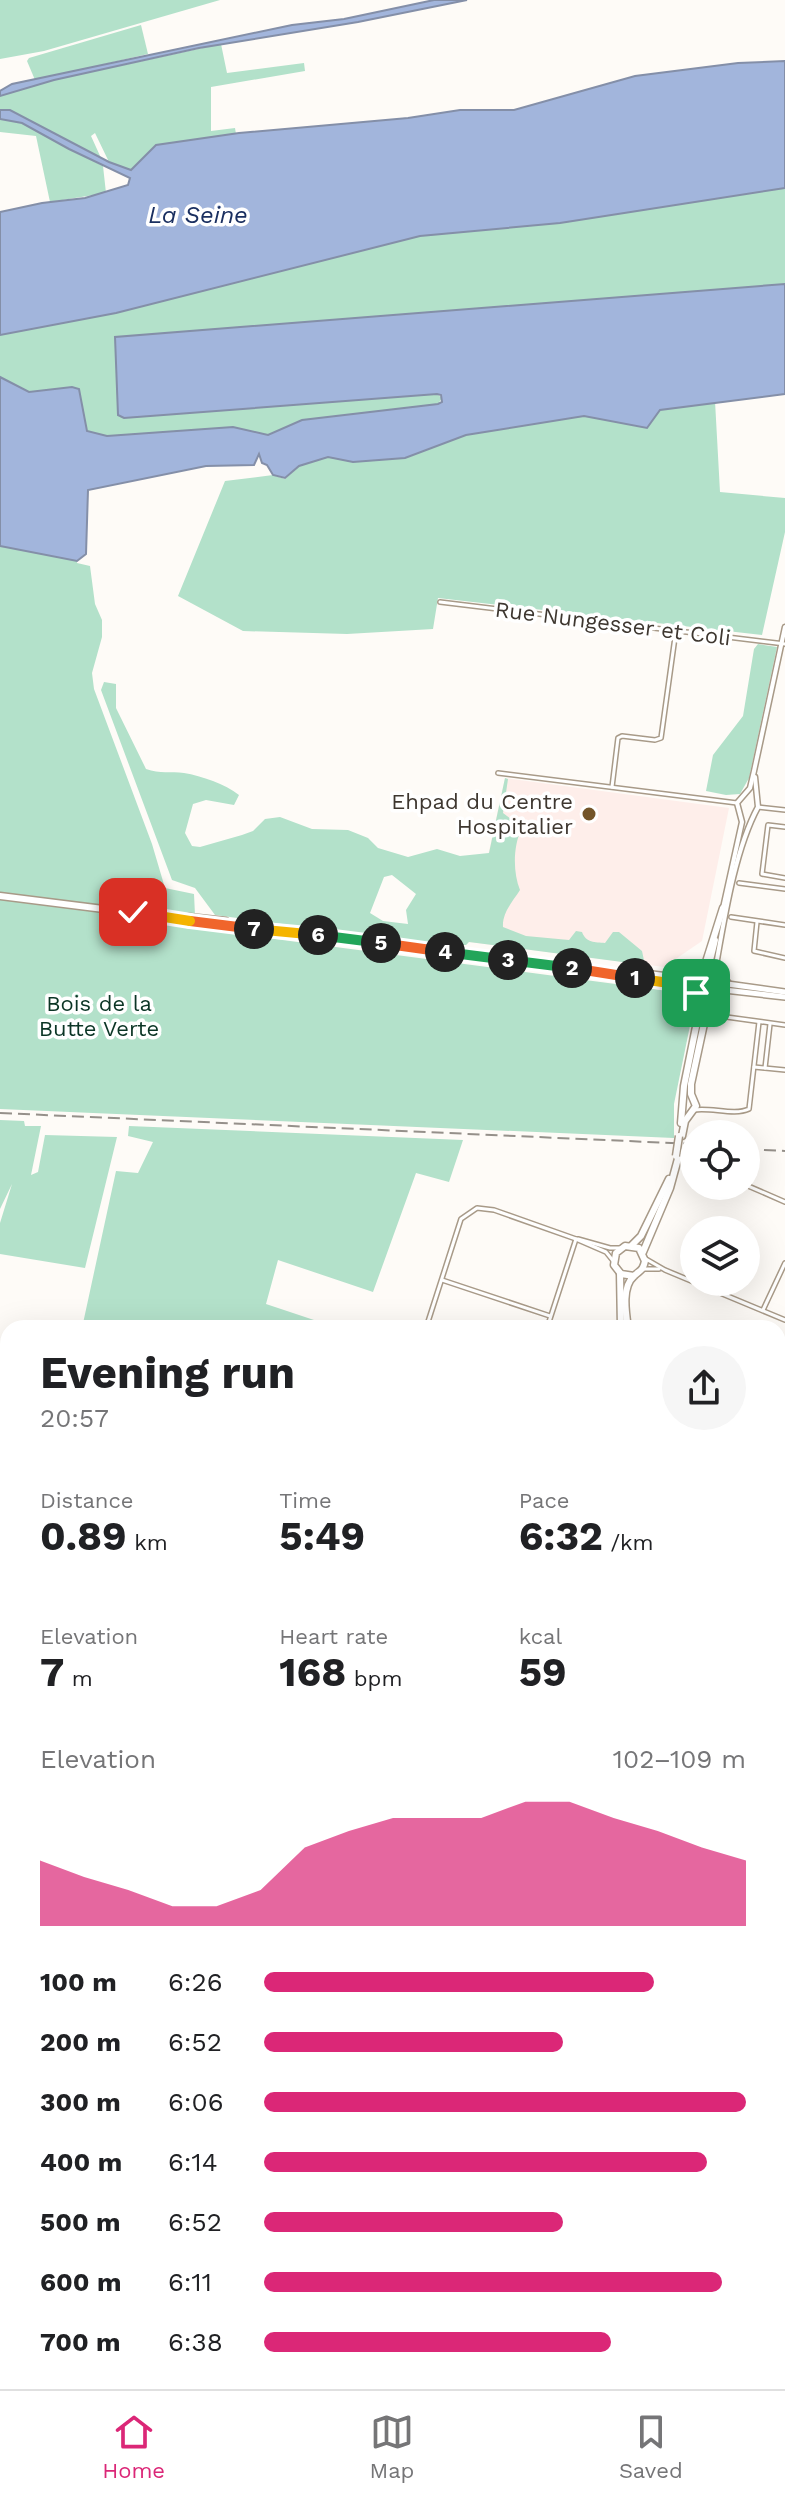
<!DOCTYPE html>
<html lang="en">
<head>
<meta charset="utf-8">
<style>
  :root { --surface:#fff; --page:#f6f6f6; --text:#202124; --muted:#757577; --line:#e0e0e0; --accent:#db2777 }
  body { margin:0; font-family:"Work Sans",sans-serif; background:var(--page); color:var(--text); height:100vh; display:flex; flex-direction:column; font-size:30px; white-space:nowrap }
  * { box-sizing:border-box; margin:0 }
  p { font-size:26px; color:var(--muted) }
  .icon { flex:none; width:44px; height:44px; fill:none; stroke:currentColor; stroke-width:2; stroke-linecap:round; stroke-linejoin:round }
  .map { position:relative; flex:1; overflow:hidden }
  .panel { position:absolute; left:0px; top:1320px; width:786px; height:1070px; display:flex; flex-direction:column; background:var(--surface); border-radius:24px 24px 0 0; box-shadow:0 8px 32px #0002 }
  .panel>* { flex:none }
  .fabs { position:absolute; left:680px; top:1120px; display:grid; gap:16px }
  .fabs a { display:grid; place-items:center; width:80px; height:80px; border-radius:50%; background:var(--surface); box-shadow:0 8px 32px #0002; font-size:40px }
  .pin { position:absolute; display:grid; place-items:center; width:68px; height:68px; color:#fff; margin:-34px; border-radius:16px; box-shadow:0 4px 12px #0006 }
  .km { position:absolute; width:40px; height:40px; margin:-20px; border-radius:50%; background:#222; color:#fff; font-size:22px; line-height:40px; text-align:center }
  .round { display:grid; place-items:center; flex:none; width:84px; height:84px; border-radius:42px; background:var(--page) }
  .summary { display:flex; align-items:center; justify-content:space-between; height:136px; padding:0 40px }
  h1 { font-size:44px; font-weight:700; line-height:60px }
  .stats { display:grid; grid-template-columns:repeat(3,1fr); gap:12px; height:136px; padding:8px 40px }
  .stats div { display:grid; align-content:center }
  .stats b { font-size:40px; font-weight:700 }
  .stats small { font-size:22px; font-weight:400 }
  .stats p { font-size:22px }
  .chart { height:224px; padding:16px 40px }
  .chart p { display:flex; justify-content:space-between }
  .chart svg { width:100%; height:144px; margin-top:8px; fill:var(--accent); opacity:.7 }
  ul { padding:0 40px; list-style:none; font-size:26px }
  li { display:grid; grid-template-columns:128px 96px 1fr; align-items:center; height:60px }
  li i { height:20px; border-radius:10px; background:var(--accent) }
  .menu { display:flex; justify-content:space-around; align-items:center; height:112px; border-top:2px solid var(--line); background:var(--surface); font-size:22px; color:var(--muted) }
  .menu a { display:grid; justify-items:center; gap:4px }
  .menu .current { color:var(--accent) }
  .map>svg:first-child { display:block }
  .medical { fill:#feeeea }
  .green { fill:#b3e1ca; fill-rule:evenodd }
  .water { fill:#a2b5dc; stroke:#848fa8; stroke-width:2 }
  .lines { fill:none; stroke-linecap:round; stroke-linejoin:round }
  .minor-casing { stroke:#a89a88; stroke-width:6 }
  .tertiary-casing { stroke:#a89a88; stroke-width:7 }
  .secondary-casing { stroke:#a89a88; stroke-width:8 }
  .primary-casing { stroke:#a89a88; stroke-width:9 }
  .motorway-casing { stroke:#a89a88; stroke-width:10 }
  .minor { stroke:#fff; stroke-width:3 }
  .tertiary { stroke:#fff; stroke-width:4 }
  .secondary { stroke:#fff; stroke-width:5 }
  .primary { stroke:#fff; stroke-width:6 }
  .motorway { stroke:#fff; stroke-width:7 }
  .rail { stroke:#95908a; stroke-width:2; stroke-dasharray:12 6; stroke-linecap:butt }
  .primary-bridge-casing { stroke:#a89a88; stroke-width:9; stroke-linecap:butt }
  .primary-bridge { stroke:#fff; stroke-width:6 }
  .split-1-casing { stroke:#fff; stroke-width:16 }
  .split-2-casing { stroke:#fff; stroke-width:16 }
  .split-3-casing { stroke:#fff; stroke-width:16 }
  .split-4-casing { stroke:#fff; stroke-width:16 }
  .split-5-casing { stroke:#fff; stroke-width:16 }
  .split-6-casing { stroke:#fff; stroke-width:16 }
  .split-7-casing { stroke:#fff; stroke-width:16 }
  .split-8-casing { stroke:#fff; stroke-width:16 }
  .split-9-casing { stroke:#fff; stroke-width:16 }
  .split-1 { stroke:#f5b400; stroke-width:10 }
  .split-2 { stroke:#f0652b; stroke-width:10 }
  .split-3 { stroke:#22a559; stroke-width:10 }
  .split-4 { stroke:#22a559; stroke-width:10 }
  .split-5 { stroke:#f0652b; stroke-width:10 }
  .split-6 { stroke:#22a559; stroke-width:10 }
  .split-7 { stroke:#f5b400; stroke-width:10 }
  .split-8 { stroke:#f0652b; stroke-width:10 }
  .split-9 { stroke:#f5b400; stroke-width:10 }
  .poi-dot { fill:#735529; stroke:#fff; stroke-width:3 }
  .labels { text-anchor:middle; stroke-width:7; stroke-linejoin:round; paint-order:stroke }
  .street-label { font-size:22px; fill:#3e3730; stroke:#fff }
  .poi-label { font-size:22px; fill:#3e3730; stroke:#fff; text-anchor:end }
  .park-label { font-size:22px; fill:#0b3525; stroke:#fff }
  .water-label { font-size:24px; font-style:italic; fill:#1a2f60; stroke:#fff }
</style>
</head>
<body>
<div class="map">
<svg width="785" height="2389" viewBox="0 0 785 2389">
  <rect width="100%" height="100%" fill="#fefbf7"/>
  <polygon class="medical" points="505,778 729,808 702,941 664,967 469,942"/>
  <g class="green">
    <polygon points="0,0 220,0 44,51 0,59"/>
    <polygon points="141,25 148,54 35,80 27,61 29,58"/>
    <polygon points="221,44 227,73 304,63 305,71 211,87 211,131 235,128 236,134 156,145 131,171 109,162 95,133 91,136 101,158 10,110 0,110 0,96 54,80"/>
    <polygon points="0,119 22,123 103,166 106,193 50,202 36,136 0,132"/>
    <polygon points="785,188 785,284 114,338 437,394 442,398 438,404 302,420 268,435 233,427 107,436 87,432 72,387 29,392 0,377 0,335 9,332 420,236 560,223"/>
    <polygon points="715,401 720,492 785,498 785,532 762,635 438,598 433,629 347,634 243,631 178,596 225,481 273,475 285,479 299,466 329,457 353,462 405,458 466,435 584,416 647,428 660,410"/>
    <polygon points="0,546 77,561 77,563 90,566 95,604 102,620 102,637 92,673 94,689 152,844 165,888 194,894 195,915 237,934 691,994 694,1006 674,1104 674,1138 0,1109"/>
    <polygon points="758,644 777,647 749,778 740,794 726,795 706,791 713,755 743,716 754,649"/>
    <path d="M104 682 116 684V708L146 769C160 774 171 771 184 773 202 776 225 784 239 795L234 805 206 800 193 804 185 833 192 846 200 847 242 835 253 831 265 819 280 817 312 829 348 830 368 838 378 848 408 857 437 849 460 856 489 853 505 778 508 779 503 813 520 826 521 830C513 847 513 873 520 890 513 901 502 913 503 927L526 936 569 940 576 931 582 932C586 943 595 942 605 943L613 932H619L642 951 645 965 469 942 466 945H441L215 915 195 888 172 880 101 690ZM392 875 416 894 406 910 408 924 383 921 370 913 384 877Z"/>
    <polygon points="0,1120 24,1121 25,1126 41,1126 31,1175 38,1172 45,1135 117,1137 85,1268 0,1254 0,1223 12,1184 0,1209"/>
    <polygon points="129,1126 463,1140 449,1182 416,1173 373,1292 278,1260 266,1304 338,1328 82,1328 116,1171 138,1173 153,1142 128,1136"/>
  </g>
  <g class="water">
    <polygon points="434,0 467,0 358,22 199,48 54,80 0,96 0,91 12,84 292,25 344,19"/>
    <polygon points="785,61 785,188 560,223 420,236 116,313 0,335 0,212 42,203 85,198 128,185 130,178 69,149 22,123 0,119 0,110 10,110 109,162 131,170 156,145 239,133 408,118 460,110 514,110 635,76 738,63"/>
    <polygon points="785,284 785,394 660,410 647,428 584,416 466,435 405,458 353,462 328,457 299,466 285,478 273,475 267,465 262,463 259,454 254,465 206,466 88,490 86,554 77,561 0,546 0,377 29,392 72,387 79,389 87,431 107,436 233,427 268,435 302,420 438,404 442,402 441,395 437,394 124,418 118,415 115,337"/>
  </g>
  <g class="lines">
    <g class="minor-casing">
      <g id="minor">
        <polyline points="440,602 785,644"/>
        <polyline points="498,773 737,803"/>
        <polyline points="612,787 618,738 622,736 655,740 661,738 676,630"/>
        <polyline points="758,807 785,810"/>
        <polyline points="785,827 768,825 762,874 785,878"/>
        <polyline points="739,883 785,889"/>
        <polyline points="731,917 785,925"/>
        <polyline points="757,922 754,951 785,958"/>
        <polyline points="705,1014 785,1025"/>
        <polyline points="754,1067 785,1070"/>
        <polyline points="765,1068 770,1024"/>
        <path d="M694 1110C711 1107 734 1116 749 1109L759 1022"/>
        <polyline points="746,1185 785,1202"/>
        <polyline points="578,1239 610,1248 621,1248"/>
        <polyline points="646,1259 665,1270 785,1320"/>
        <polyline points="643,1269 659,1269"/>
        <polyline points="442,1280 550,1316"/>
        <polyline points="763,1310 785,1263"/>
        <polyline points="426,1328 461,1219 477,1208 494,1210 576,1239 606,1252 614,1262"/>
        <polyline points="547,1328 576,1239"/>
        <polyline points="778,1380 785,1364"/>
        <polyline points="778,1488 785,1489"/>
        <polyline points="778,1528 785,1509"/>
        <polyline points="778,1609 785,1609"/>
        <polyline points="778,1653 785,1648"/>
        <polyline points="778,1846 785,1847"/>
        <polyline points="778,1984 785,1974"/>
        <polyline points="0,2039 8,2046"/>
        <polyline points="778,2055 785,2057"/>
        <polyline points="785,2102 779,2115 785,2120"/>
        <polyline points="778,2222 785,2196"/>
        <polyline points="778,2240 785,2242"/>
        <polyline points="778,2374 781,2384"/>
        <polyline points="481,2382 481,2389"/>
        <polyline points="702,2382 717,2389"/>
        <polyline points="621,2389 627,2382"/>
        <polyline points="766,2389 785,2382"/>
      </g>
    </g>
    <g class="tertiary-casing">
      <g id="tertiary">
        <polyline points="723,908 742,822 737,803 750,788 754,771 785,627"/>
        <polyline points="715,968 728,982"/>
        <path d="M713 982C723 928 733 853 758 807L755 777"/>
        <polyline points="701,1001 716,940"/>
        <polyline points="0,1957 8,1962"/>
        <polyline points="0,2009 8,2012"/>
      </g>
    </g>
    <g class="secondary-casing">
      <g id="secondary">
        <polyline points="713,982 785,992"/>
        <polyline points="689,986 785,997"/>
        <polyline points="710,1000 726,991"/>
      </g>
    </g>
    <g class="primary-casing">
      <g id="primary">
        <polyline points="0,896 605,972 640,973 713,982 691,1084 691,1094 696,1106 685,1121 682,1136"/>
        <polyline points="189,917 226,921"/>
        <polyline points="613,974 689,986 701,1002 684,1086 681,1123"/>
        <polyline points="691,979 705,965 723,908"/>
        <polyline points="632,1245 641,1236 669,1179"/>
        <polyline points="643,1252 670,1188 679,1155"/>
        <polyline points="620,1273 621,1328"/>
        <path d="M628 1328C626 1314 621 1287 634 1276 640 1270 643 1271 645 1261L639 1248 625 1246 616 1253 614 1265 621 1274 634 1276"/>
        <polyline points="778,1444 785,1446"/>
        <polyline points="778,1451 785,1454"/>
        <polyline points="778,1729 785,1728"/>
        <polyline points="778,2043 785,2046"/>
      </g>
    </g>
    <g class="motorway-casing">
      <g id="motorway">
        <polyline points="0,1641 8,1643"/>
        <polyline points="0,1652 8,1654"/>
        <polyline points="778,1874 785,1876"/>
        <polyline points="778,1885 785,1888"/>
      </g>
    </g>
    <use href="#minor" class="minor"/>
    <use href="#tertiary" class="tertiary"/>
    <use href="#secondary" class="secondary"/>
    <use href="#primary" class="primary"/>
    <use href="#motorway" class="motorway"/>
    <g class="rail">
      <polyline points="0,1113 694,1144"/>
      <polyline points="746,1149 785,1151"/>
      <polyline points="778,1674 785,1671"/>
      <polyline points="0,1998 8,1996"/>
    </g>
    <g class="primary-bridge-casing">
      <polyline id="primary-bridge" points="676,1156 679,1136"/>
    </g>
    <use href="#primary-bridge" class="primary-bridge"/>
  </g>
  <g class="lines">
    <g class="split-1-casing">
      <polyline id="split-1" points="635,978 689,986 696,993"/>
    </g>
    <g class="split-2-casing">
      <polyline id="split-2" points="572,968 635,978"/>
    </g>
    <g class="split-3-casing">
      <polyline id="split-3" points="508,960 572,968"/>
    </g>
    <g class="split-4-casing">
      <polyline id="split-4" points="445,952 508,960"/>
    </g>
    <g class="split-5-casing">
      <polyline id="split-5" points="381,943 445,952"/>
    </g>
    <g class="split-6-casing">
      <polyline id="split-6" points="318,935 381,943"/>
    </g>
    <g class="split-7-casing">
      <polyline id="split-7" points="254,929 318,935"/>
    </g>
    <g class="split-8-casing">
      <polyline id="split-8" points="190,921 254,929"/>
    </g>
    <g class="split-9-casing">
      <polyline id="split-9" points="133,912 190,921"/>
    </g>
    <use href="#split-1" class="split-1"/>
    <use href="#split-2" class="split-2"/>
    <use href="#split-3" class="split-3"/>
    <use href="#split-4" class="split-4"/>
    <use href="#split-5" class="split-5"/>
    <use href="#split-6" class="split-6"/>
    <use href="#split-7" class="split-7"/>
    <use href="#split-8" class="split-8"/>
    <use href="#split-9" class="split-9"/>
  </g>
  <circle class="poi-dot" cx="589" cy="814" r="8"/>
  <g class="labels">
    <g class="street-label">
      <text transform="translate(613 623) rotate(7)" y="8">Rue Nungesser et Coli</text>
    </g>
    <g class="poi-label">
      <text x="573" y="809">Ehpad du Centre<tspan x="573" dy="25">Hospitalier</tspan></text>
    </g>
    <g class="park-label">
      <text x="99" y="1011">Bois de la<tspan x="99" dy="25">Butte Verte</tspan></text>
    </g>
    <g class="water-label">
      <text x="198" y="223">La Seine</text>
    </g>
  </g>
</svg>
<div class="fabs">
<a><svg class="icon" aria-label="locate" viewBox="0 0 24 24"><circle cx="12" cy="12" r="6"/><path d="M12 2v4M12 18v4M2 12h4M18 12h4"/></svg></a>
<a><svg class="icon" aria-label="layers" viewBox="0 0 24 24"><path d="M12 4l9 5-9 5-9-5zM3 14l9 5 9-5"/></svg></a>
</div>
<div class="pin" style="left:696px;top:993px;background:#1e9e55"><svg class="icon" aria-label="arrive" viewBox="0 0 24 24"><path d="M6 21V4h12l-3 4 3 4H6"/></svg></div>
<div class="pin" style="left:133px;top:912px;background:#d93025"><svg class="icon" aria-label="check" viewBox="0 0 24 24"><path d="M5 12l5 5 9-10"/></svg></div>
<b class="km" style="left:635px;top:978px">1</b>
<b class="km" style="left:572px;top:968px">2</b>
<b class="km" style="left:508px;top:960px">3</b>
<b class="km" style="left:445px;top:952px">4</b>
<b class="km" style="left:381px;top:943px">5</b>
<b class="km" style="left:318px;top:935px">6</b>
<b class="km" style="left:254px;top:929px">7</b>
<section class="panel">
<div class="summary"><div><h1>Evening run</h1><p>20:57</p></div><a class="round"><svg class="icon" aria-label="share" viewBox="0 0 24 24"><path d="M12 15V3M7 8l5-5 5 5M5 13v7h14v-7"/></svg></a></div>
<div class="stats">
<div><p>Distance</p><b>0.89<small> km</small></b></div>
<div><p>Time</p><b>5:49</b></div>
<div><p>Pace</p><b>6:32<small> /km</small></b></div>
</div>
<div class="stats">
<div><p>Elevation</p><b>7<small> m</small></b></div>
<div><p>Heart rate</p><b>168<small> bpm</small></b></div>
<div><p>kcal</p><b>59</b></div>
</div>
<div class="chart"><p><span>Elevation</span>102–109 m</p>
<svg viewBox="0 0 160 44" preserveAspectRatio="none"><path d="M0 44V24L10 29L20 33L30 38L40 38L50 33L60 20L70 15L80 11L90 11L100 11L110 6L120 6L130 11L140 15L150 20L160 24V44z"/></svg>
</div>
<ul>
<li><b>100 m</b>6:26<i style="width:81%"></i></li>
<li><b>200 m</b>6:52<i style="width:62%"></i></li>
<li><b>300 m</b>6:06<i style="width:100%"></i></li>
<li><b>400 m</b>6:14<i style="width:92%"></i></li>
<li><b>500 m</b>6:52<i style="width:62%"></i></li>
<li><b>600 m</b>6:11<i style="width:95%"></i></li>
<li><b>700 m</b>6:38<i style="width:72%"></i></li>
</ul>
</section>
</div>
<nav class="menu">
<a class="current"><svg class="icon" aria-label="home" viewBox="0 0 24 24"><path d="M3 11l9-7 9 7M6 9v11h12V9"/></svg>Home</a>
<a><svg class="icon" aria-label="map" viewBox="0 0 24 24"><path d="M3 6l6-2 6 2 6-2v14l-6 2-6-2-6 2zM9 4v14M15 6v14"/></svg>Map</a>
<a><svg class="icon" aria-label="saved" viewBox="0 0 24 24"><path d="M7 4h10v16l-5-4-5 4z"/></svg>Saved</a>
</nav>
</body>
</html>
